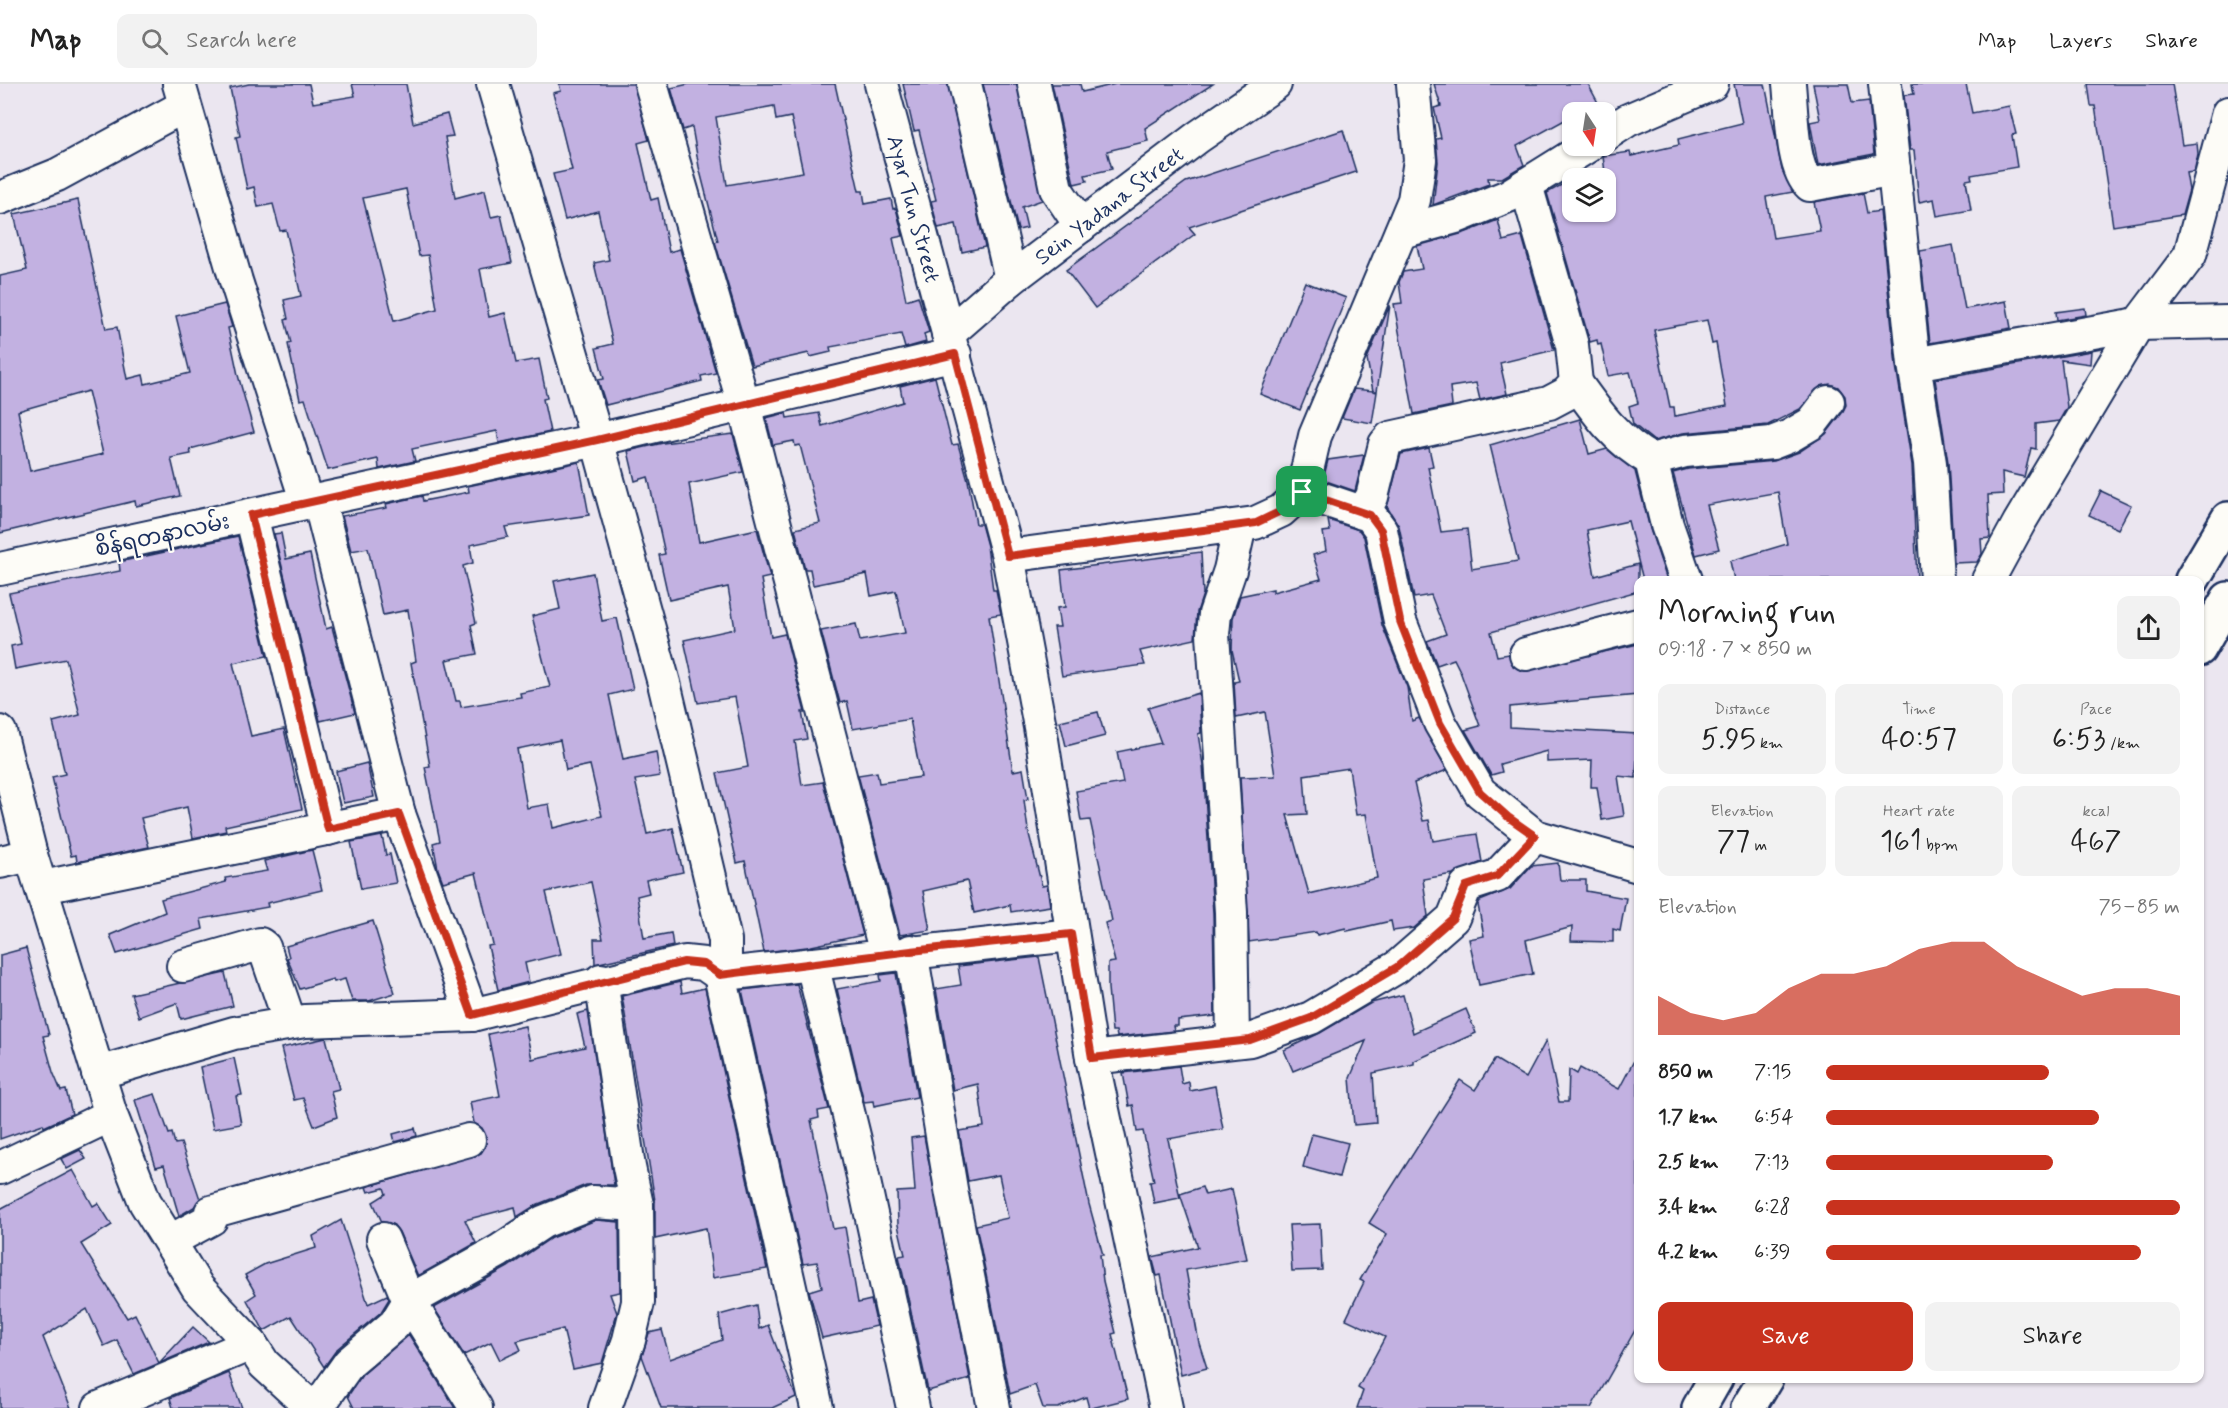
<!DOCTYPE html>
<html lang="en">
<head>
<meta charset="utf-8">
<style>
  :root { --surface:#fff; --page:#f2f2f2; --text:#222; --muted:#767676; --line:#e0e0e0; --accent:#c8321e }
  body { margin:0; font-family:Mynerve,"Noto Sans Myanmar",sans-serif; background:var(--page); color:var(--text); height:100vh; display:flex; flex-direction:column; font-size:22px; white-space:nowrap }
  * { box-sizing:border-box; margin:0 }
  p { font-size:20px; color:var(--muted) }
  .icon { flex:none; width:33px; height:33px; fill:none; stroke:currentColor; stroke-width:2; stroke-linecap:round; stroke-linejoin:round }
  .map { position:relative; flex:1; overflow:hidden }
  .side { position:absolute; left:1634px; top:492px; width:570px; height:807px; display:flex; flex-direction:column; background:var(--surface); border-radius:12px; box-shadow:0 2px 4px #0004 }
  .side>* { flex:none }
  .needle { width:39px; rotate:168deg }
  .fabs { position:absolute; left:1562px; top:18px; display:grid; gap:12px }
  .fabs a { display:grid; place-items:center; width:54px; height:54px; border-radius:12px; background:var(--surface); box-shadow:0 2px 4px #0004; font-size:30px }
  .pin { position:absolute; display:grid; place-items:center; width:51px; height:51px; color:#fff; margin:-26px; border-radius:12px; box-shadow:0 3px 9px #0006 }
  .round { display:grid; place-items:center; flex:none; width:63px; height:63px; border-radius:12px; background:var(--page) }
  .overview { display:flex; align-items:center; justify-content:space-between; height:102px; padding:0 24px }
  h1 { font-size:33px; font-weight:600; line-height:45px }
  .metrics { display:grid; grid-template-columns:repeat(3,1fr); gap:9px; height:102px; padding:6px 24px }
  .metrics div { display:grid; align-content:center; border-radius:12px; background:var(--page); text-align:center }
  .metrics b { font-size:30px; font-weight:600 }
  .metrics small { font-size:16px; font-weight:400 }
  .metrics p { font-size:16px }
  .chart { height:168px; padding:12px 24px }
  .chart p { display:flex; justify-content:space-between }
  .chart svg { width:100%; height:108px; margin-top:6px; fill:var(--accent); opacity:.7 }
  .action { display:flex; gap:12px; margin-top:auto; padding:12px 24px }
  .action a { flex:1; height:69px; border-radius:12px; background:var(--accent); color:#fff; font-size:24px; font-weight:600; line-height:69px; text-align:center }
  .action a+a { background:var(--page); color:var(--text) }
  ul { padding:0 24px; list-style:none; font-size:20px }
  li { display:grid; grid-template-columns:96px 72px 1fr; align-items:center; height:45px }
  li i { height:15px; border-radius:8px; background:var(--accent) }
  header { display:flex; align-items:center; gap:36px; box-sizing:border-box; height:84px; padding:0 30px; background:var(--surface); border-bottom:2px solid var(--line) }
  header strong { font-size:28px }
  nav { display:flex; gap:33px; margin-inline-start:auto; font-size:21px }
  .search { width:420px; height:54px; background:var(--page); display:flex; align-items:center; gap:15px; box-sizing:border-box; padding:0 21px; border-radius:12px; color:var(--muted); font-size:22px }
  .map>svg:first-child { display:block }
  .building { fill:#c2b1e1; stroke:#1b2f5e; stroke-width:1.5; fill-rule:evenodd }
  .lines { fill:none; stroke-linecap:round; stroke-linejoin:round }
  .street-casing { stroke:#1b2f5e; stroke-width:36 }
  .secondary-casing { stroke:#1b2f5e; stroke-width:38 }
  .street { stroke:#fdfcf7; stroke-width:32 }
  .secondary { stroke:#fdfcf7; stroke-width:33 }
  .route-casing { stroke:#fff; stroke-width:12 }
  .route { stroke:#c8321e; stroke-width:8 }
  .labels { text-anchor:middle; stroke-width:4.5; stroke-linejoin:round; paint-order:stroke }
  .street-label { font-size:22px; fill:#1b2f5e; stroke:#fdfcf7 }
</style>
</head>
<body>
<header>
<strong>Map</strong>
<div class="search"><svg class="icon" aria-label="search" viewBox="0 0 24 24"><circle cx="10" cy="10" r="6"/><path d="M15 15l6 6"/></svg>Search here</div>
<nav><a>Map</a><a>Layers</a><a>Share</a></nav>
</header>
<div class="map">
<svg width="2228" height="1324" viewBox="0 0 2228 1324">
  <rect width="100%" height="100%" fill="#ebe6f0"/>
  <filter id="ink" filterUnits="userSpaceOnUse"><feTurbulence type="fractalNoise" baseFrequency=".0167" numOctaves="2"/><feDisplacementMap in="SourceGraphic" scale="12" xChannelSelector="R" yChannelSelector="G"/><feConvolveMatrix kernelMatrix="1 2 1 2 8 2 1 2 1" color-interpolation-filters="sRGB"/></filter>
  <g filter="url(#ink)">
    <g class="building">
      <path d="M249 0H309L313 19 355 12 352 0H406L413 39 447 30 453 52 445 53 455 114 485 106 491 133 501 131 512 179 480 185 489 233 505 229 516 279 539 275 547 314 543 315 550 348 499 359 497 347 412 365 415 377 379 385 378 375 328 386 305 315 300 316 288 260 291 259 285 236 288 235 284 216 301 212 286 146 280 147 273 120 258 123 254 103 247 105 236 53 240 52 230 4ZM406 105 419 172 428 171 437 225 394 237 363 114Z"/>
      <polygon points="559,0 634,0 649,56 638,59 651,116 658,114 669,168 680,165 716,289 701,292 702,297 606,321 598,296 604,295 596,264 613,260 594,179 609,176 598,127 565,136 553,90 572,86 553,9 561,7"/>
      <path d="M689 0H835L859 107H863L865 120 891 115 893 125 896 124 903 152 893 154 906 216 918 212 929 248 924 250 926 258 905 264 901 250 830 263 831 268 810 273 809 269 752 282 715 158 718 157 699 83 692 43 683 46 671 4ZM774 22 776 36 791 33 803 88 727 101 716 33Z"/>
      <polygon points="903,0 948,0 985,163 962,168 956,140 938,144 931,117 936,116 919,46 914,47"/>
      <polygon points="983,0 1017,0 1042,116 1022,123 1027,144 1018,146"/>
      <polygon points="1052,0 1080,0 1082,8 1116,0 1213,0 1145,44 1148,57 1107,67 1112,85 1085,91 1087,97 1074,100"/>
      <polygon points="1434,0 1588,0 1603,28 1572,28 1572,32 1517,62 1524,81 1502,94 1488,94 1489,100 1433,121 1438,78 1436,55 1441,54 1434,24 1441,22"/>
      <path d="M1734 0H1765L1782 86 1793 108 1766 113 1773 154 1820 147 1814 118 1863 109 1867 129 1880 127 1896 282 1912 381 1917 496H1734L1730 477 1787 460 1778 408 1707 421 1719 465 1696 471 1673 389 1688 385 1774 377 1799 368 1826 350 1842 329 1846 321 1845 312 1838 303 1830 300 1821 302 1800 325 1768 341 1683 349 1654 357 1633 340 1629 322 1638 319 1630 288 1608 292 1601 260 1598 261 1597 256 1590 258 1547 109 1572 95V128H1605V94H1577L1605 89 1603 72 1630 68 1631 72 1679 61 1678 55 1742 39ZM1707 236 1712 260 1716 259 1727 322 1675 332 1674 323H1670L1654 246Z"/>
      <polygon points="1813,0 1848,0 1852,19 1869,17 1874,70 1818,81 1810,38 1820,36"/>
      <polygon points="1912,0 1966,0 1972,29 2009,22 2016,50 2012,51 2017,83 1971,91 1972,95 1966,96 1971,126 1937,132 1934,115 1919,118 1914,66 1910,66 1904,11 1914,10"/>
      <polygon points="2088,0 2172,0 2182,61 2197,59 2198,70 2194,88 2186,89 2189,106 2182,131 2113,142 2095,22 2091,22"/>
      <polygon points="1343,46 1356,88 1189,143 1195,150 1095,224 1066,186 1186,98"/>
      <path d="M78 116 106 245 117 243 127 295 143 291 145 300 190 289 176 232 225 220 232 243 228 244 238 291 254 348 190 365 191 370 171 374 180 412 136 422 135 417 0 449V192L27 186 14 130ZM88 307 103 370 30 387 18 327Z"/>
      <polygon points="1498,136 1503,157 1522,152 1554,266 1500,279 1507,310 1480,316 1476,299 1450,303 1452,322 1414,330 1394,220 1402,219 1399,198 1403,188 1422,185 1417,162 1464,149"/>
      <polygon points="1953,161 1965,225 2006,217 2011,244 1930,259 1920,167"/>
      <polygon points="1305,198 1346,214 1300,326 1260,310"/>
      <polygon points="1390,221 1377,307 1373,307 1377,308 1372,339 1342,334 1354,305 1373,307 1367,275"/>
      <polygon points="2085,224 2086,231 2057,236 2056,228"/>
      <polygon points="2091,267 2090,280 2061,276 2067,323 2059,337 2036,340 2036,365 2031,364 2024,393 2002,388 2003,410 1988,411 1990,454 1981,455 1982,470 1977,478 1954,479 1948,378 1935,295"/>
      <polygon points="935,293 952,361 958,360 968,396 976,440 981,440 987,462 993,506 996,506 1001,530 989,532 1013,687 1023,685 1028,715 1024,716 1028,746 1042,802 1047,801 1050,822 1011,828 1010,821 974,829 967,797 923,807 930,846 900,851 858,691 877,688 879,699 921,693 910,635 853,645 847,617 840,619 821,547 856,540 860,557 905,549 896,507 871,512 867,490 813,501 810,485 805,485 795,445 820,439 800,361 795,362 794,357 773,361 766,334 786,329 787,334 819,329 822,342 903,318 900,302"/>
      <polygon points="1580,335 1589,370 1607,365 1635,387 1650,445 1667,496 1643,496 1628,437 1587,446 1595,492 1638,480 1638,507 1491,548 1497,572 1509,570 1513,582 1522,587 1638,560 1638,611 1510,623 1510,643 1638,650 1636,694 1618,692 1624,732 1602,736 1597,703 1591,703 1592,676 1547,678 1547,667 1500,680 1502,688 1491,691 1465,646 1480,642 1460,587 1454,575 1437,581 1427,557 1446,550 1431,511 1414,514 1399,442 1387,423 1401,370 1429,364 1433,382 1428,383 1441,448 1467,445 1472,485 1518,477 1490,361"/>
      <polygon points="733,350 743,388 689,400 699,458 757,445 770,493 761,495 771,553 785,550 805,628 802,628 807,655 795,657 802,701 823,698 863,851 807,863 764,868 745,777 737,779 717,689 748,683 735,613 698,619 684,556 735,545 728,503 669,516 659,471 665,470 648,393 635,397 628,367 663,359"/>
      <polygon points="1364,371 1355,407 1323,396 1328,376"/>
      <path d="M579 378 589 431 505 443 508 453 470 461 473 479 463 482 476 539 471 541 477 570 446 576 456 617H460L461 623 521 613 520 609 550 603 532 532 560 525 554 497 593 489 602 537 617 534 633 605 609 611 623 675 656 668 660 692 635 696 647 750 673 744 683 788 646 796 649 809 637 812 644 854 671 849 673 862 595 880 594 855H603L591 798 546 808 561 870 525 879 529 898 498 906 488 862 493 861 476 789 443 798 438 785 433 759 440 757 425 683 430 682 411 579 416 577 408 526 383 531 368 464 351 467 342 432 387 424 386 420 422 412 423 417 469 408 468 402ZM560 656 566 686 590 681 602 732 553 744 549 720 527 724 517 665Z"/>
      <polygon points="2101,407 2131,421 2118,445 2089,431"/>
      <path d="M1328 436 1359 446 1364 453 1382 541 1407 603 1412 637 1419 634 1447 686 1414 699 1423 737 1429 736 1433 757 1477 750 1482 778 1453 790 1423 795 1428 832 1414 844 1393 847 1391 837 1347 847 1346 844 1317 851 1316 848 1249 858 1240 693 1275 692 1265 628 1236 634 1234 598 1239 597 1232 566 1233 534 1240 512 1273 505V508L1321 495 1313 471 1326 467 1323 448 1330 447ZM1349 684 1356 731 1366 730 1377 794 1309 810 1287 731 1307 730 1304 691Z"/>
      <polygon points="281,449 286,475 310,470 326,545 332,543 355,629 320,637 274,450"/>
      <polygon points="238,452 267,572 233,579 251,652 284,645 302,725 225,742 226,747 193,754 187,723 141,734 149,763 77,778 76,771 71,772 52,693 65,690 53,638 80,631 66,575 15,585 11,562 21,560 9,509 120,487 119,478"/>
      <polygon points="1201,468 1203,510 1197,528 1195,555 1140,567 1145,581 1062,592 1054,543 1060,543 1057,524 1065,523 1061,486"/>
      <polygon points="1199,609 1201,649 1198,650 1203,681 1213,829 1215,932 1178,936 1178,942 1173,942 1174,947 1117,953 1116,947 1112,947 1108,904 1108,879 1115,878 1105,839 1112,837 1090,736 1081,737 1076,707 1123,699 1117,668 1161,659 1148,624"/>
      <polygon points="1098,628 1105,652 1066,662 1060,637"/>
      <polygon points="367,679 374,713 343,719 336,687"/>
      <polygon points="382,752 386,771 390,770 396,799 361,805 351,758"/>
      <polygon points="312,766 322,806 267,819 268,823 201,835 203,845 117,870 110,851 165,828 161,815 226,798 225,794 267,787 264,777"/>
      <polygon points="1558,779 1560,796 1586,796 1586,807 1626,814 1620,847 1613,845 1613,858 1571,857 1572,843 1526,856 1533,890 1479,901 1469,855 1484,852 1478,821 1480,817 1510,805 1531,782"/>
      <polygon points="373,837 395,909 369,917 352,917 345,895 334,898 333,895 300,905 287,874 289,873 286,862"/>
      <polygon points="26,864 49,951 43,952 53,988 61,1007 66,1006 72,1030 44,1043 43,1040 0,1055 0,871"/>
      <polygon points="1039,873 1089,1120 1103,1171 1100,1171 1103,1197 1116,1249 1112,1250 1128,1315 1092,1324 1089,1324 1086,1313 1058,1324 1043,1324 1035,1301 1010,1310 976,1141 1008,1134 999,1091 968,1097 959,1047 984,1043 978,1000 953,1006 936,905 961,901 958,882"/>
      <polygon points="225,889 233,922 181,935 177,919 139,933 131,910"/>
      <polygon points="896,889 917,1013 874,1022 873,1017 864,1018 837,905 881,897 880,891"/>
      <polygon points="680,898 682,909 705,904 767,1185 713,1194 706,1144 655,1155 655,1117 622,912"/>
      <polygon points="797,900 829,1025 818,1027 819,1034 811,1036 833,1145 845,1143 858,1219 871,1216 877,1242 822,1254 809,1207 822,1203 817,1178 803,1180 742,906"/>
      <polygon points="1403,911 1413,949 1466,925 1476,949 1414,977 1414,980 1373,989 1376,1039 1354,1041 1350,994 1366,957 1293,987 1284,966 1320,949 1371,919"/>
      <polygon points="588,927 614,1101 586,1101 536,1121 517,1133 515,1123 465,1136 476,1159 418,1192 399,1148 393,1140 382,1138 373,1118 386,1110 384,1104 368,1108 366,1103 481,1069 486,1061 486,1052 482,1044 474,1039 470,1018 500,1012 488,950 525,942 532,975 585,963 577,930"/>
      <polygon points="326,954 339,1005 331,1007 337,1033 314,1042 303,1014 294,1016 281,964"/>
      <polygon points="1546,957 1559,1018 1568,1018 1569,985 1577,990 1580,984 1619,1005 1638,969 1638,1241 1591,1324 1357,1324 1363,1307 1358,1304 1385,1253 1346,1235 1364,1198 1360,1196 1387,1150 1369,1139 1460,996 1475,1006 1495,975 1526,994"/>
      <polygon points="234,974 242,1011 236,1012 241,1040 213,1045 200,983"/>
      <polygon points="1179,982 1182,1000 1189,998 1190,1007 1215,1002 1223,1045 1168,1055 1180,1114 1154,1119 1150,1098 1154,1097 1143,1047 1137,1048 1133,1021 1129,1022 1123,989"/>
      <polygon points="155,1010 169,1050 172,1049 175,1060 181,1059 200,1115 194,1123 179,1132 164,1081 156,1083 135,1016"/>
      <polygon points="415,1044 417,1052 395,1058 393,1050"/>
      <polygon points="1312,1050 1348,1059 1339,1093 1303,1083"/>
      <polygon points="924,1052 970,1295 928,1307 899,1172 905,1171 898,1141 897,1108 915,1107 911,1054"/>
      <polygon points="80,1066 86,1075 67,1085 61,1075"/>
      <polygon points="73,1086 93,1122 98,1119 112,1141 81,1160 127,1234 135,1230 159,1279 193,1243 209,1258 134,1290 117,1256 104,1262 87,1225 43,1253 71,1324 0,1324 0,1125"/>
      <polygon points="1202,1103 1205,1111 1232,1105 1247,1175 1186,1186 1199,1259 1207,1284 1181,1291 1161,1191 1157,1192 1152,1173 1198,1163 1180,1110"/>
      <polygon points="341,1136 368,1220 387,1211 389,1215 381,1228 337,1265 324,1283 291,1232 264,1247 247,1216 256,1210 245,1191 265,1180 316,1164 313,1152"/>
      <polygon points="596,1136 619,1138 620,1208 610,1210 617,1229 602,1279 573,1285 563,1245 517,1257 521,1266 500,1276 491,1258 464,1271 434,1224 508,1183 551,1154"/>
      <polygon points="1320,1140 1322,1186 1292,1187 1289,1141"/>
      <polygon points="756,1221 759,1245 768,1241 796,1313 772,1324 661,1324 642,1272 649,1249 662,1246 670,1275 722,1256 719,1231"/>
      <polygon points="409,1251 455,1324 354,1324 348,1312 362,1291"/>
      <polygon points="229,1289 242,1324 173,1324 170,1314"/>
    </g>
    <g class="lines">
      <g class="street-casing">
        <g id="street">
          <polyline points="179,0 236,197 307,419"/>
          <polyline points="493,0 597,356 664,599 725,856 725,890 720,891 817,1324"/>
          <polyline points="651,0 744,321 886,870"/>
          <path id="s1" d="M881 0 1008 472 1040 643 1092 974 1166 1324"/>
          <polyline points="965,0 1011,195"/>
          <polyline points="1034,0 1056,105 1081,142"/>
          <path d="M1789 0C1792 26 1791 84 1810 101L1894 85"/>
          <polyline points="1885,0 1914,280 1930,379 1937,496"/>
          <polyline points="1605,51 1628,36 1712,0"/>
          <polyline points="0,114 57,91 184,22"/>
          <polyline points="1401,148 1459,132 1508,112 1588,62"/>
          <path id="s2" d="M948 250 1011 195 1198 53 1275 0"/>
          <polyline points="1914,280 2138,240 2228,238"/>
          <path d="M1576 299C1598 330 1617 357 1651 376L1667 441 1686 496"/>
          <polyline points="1651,376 1685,367 1772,359 1790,352 1812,339 1828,318"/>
          <polyline points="1302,408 1370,431 1381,446 1400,537 1440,639 1480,708 1535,752 1638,782"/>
          <polyline points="1362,429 1372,413 1385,360 1390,354 1549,319 1566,310 1576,299 1572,261 1526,101"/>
          <polyline points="251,431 328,745"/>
          <polyline points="1008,472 1255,439 1281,427 1302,408 1315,352 1414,116 1420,76 1413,0"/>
          <polyline points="0,485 597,356 955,270"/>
          <polyline points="1988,496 2019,439 2138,240 2190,171 2228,29"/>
          <polyline points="1526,570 1638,541"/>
          <polyline points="0,648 31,771 111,1031 145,1118 198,1204 251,1260 264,1280 312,1324"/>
          <polyline points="399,730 472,931 685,878 704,880 720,891"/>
          <polyline points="0,778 31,771"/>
          <polyline points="43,803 399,730 319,416"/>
          <polyline points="911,867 952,1111 994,1324"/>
          <polyline points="812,880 855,1056 913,1324"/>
          <polyline points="183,882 260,860 264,863 290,939"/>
          <polyline points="725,890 1071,851"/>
          <polyline points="601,896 629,1083 637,1121 638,1218 629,1256 605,1324"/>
          <polyline points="1233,957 1231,828 1213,550 1215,530 1230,486 1240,442"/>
          <polyline points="1092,974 1250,956 1311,934 1397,883 1453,834 1466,802 1497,792 1535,752"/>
          <polyline points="98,989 234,949 305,937 472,931"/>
          <polyline points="0,1084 111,1031"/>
          <polyline points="383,1155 409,1217 476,1324"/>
          <polyline points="170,1157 211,1135 211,1128 469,1056"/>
          <polyline points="99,1324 251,1260"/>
          <polyline points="317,1324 349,1279 395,1240 409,1217 499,1167 543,1138 593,1118 637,1121"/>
        </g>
      </g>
      <g class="secondary-casing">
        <g id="secondary">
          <polyline points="2192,496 2228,435"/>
          <polyline points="2199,565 2228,515"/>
          <polyline points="1699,1324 1716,1294"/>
          <polyline points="1748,1324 1766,1294"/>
        </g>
      </g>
      <use href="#street" class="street"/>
      <use href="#secondary" class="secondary"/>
    </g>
  </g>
  <g class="lines" filter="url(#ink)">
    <g class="route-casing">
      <polygon id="route" points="955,270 1008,472 1256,439 1281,427 1302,408 1370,431 1381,446 1400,537 1440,639 1480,708 1508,733 1535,752 1497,792 1466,802 1453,834 1397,883 1311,934 1250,956 1092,974 1071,850 911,867 720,891 704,880 684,878 472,931 399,730 328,745 251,431 597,356"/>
    </g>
    <use href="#route" class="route"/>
  </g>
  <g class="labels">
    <g class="street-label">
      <text dy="8" stroke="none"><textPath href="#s2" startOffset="206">Sein Yadana Street</textPath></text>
      <text dy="8" stroke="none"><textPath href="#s1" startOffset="129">Ayar Tun Street</textPath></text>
      <text transform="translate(162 450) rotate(-12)" y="8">စိန်ရတနာလမ်း</text>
    </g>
  </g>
</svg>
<div class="fabs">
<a><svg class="needle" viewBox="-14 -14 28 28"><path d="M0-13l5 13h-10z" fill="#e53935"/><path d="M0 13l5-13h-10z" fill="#767676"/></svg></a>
<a><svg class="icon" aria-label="layers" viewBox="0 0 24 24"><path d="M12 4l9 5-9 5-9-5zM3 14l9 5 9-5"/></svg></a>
</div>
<div class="pin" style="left:1302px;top:408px;background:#1e9e55"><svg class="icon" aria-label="arrive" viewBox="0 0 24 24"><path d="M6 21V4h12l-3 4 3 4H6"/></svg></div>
<section class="side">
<div class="overview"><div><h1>Morning run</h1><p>09:18 · 7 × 850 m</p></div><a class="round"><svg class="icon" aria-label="share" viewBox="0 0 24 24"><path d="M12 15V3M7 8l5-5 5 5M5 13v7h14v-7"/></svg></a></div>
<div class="metrics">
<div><p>Distance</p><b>5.95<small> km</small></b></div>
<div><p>Time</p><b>40:57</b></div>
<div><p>Pace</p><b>6:53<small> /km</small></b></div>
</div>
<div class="metrics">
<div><p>Elevation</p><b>77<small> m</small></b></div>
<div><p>Heart rate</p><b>161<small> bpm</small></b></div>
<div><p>kcal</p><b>467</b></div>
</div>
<div class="chart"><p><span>Elevation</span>75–85 m</p>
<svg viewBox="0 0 160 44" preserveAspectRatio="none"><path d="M0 44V28L10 35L20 38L30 35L40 25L50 19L60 19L70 16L80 9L90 6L100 6L110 16L120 22L130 28L140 25L150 25L160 28V44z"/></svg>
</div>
<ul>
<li><b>850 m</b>7:15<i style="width:63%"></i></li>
<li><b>1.7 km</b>6:54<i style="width:77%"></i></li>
<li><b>2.5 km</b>7:13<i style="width:64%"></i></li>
<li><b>3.4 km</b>6:28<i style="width:100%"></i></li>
<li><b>4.2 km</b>6:39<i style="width:89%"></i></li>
</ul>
<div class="action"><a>Save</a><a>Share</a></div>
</section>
</div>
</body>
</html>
